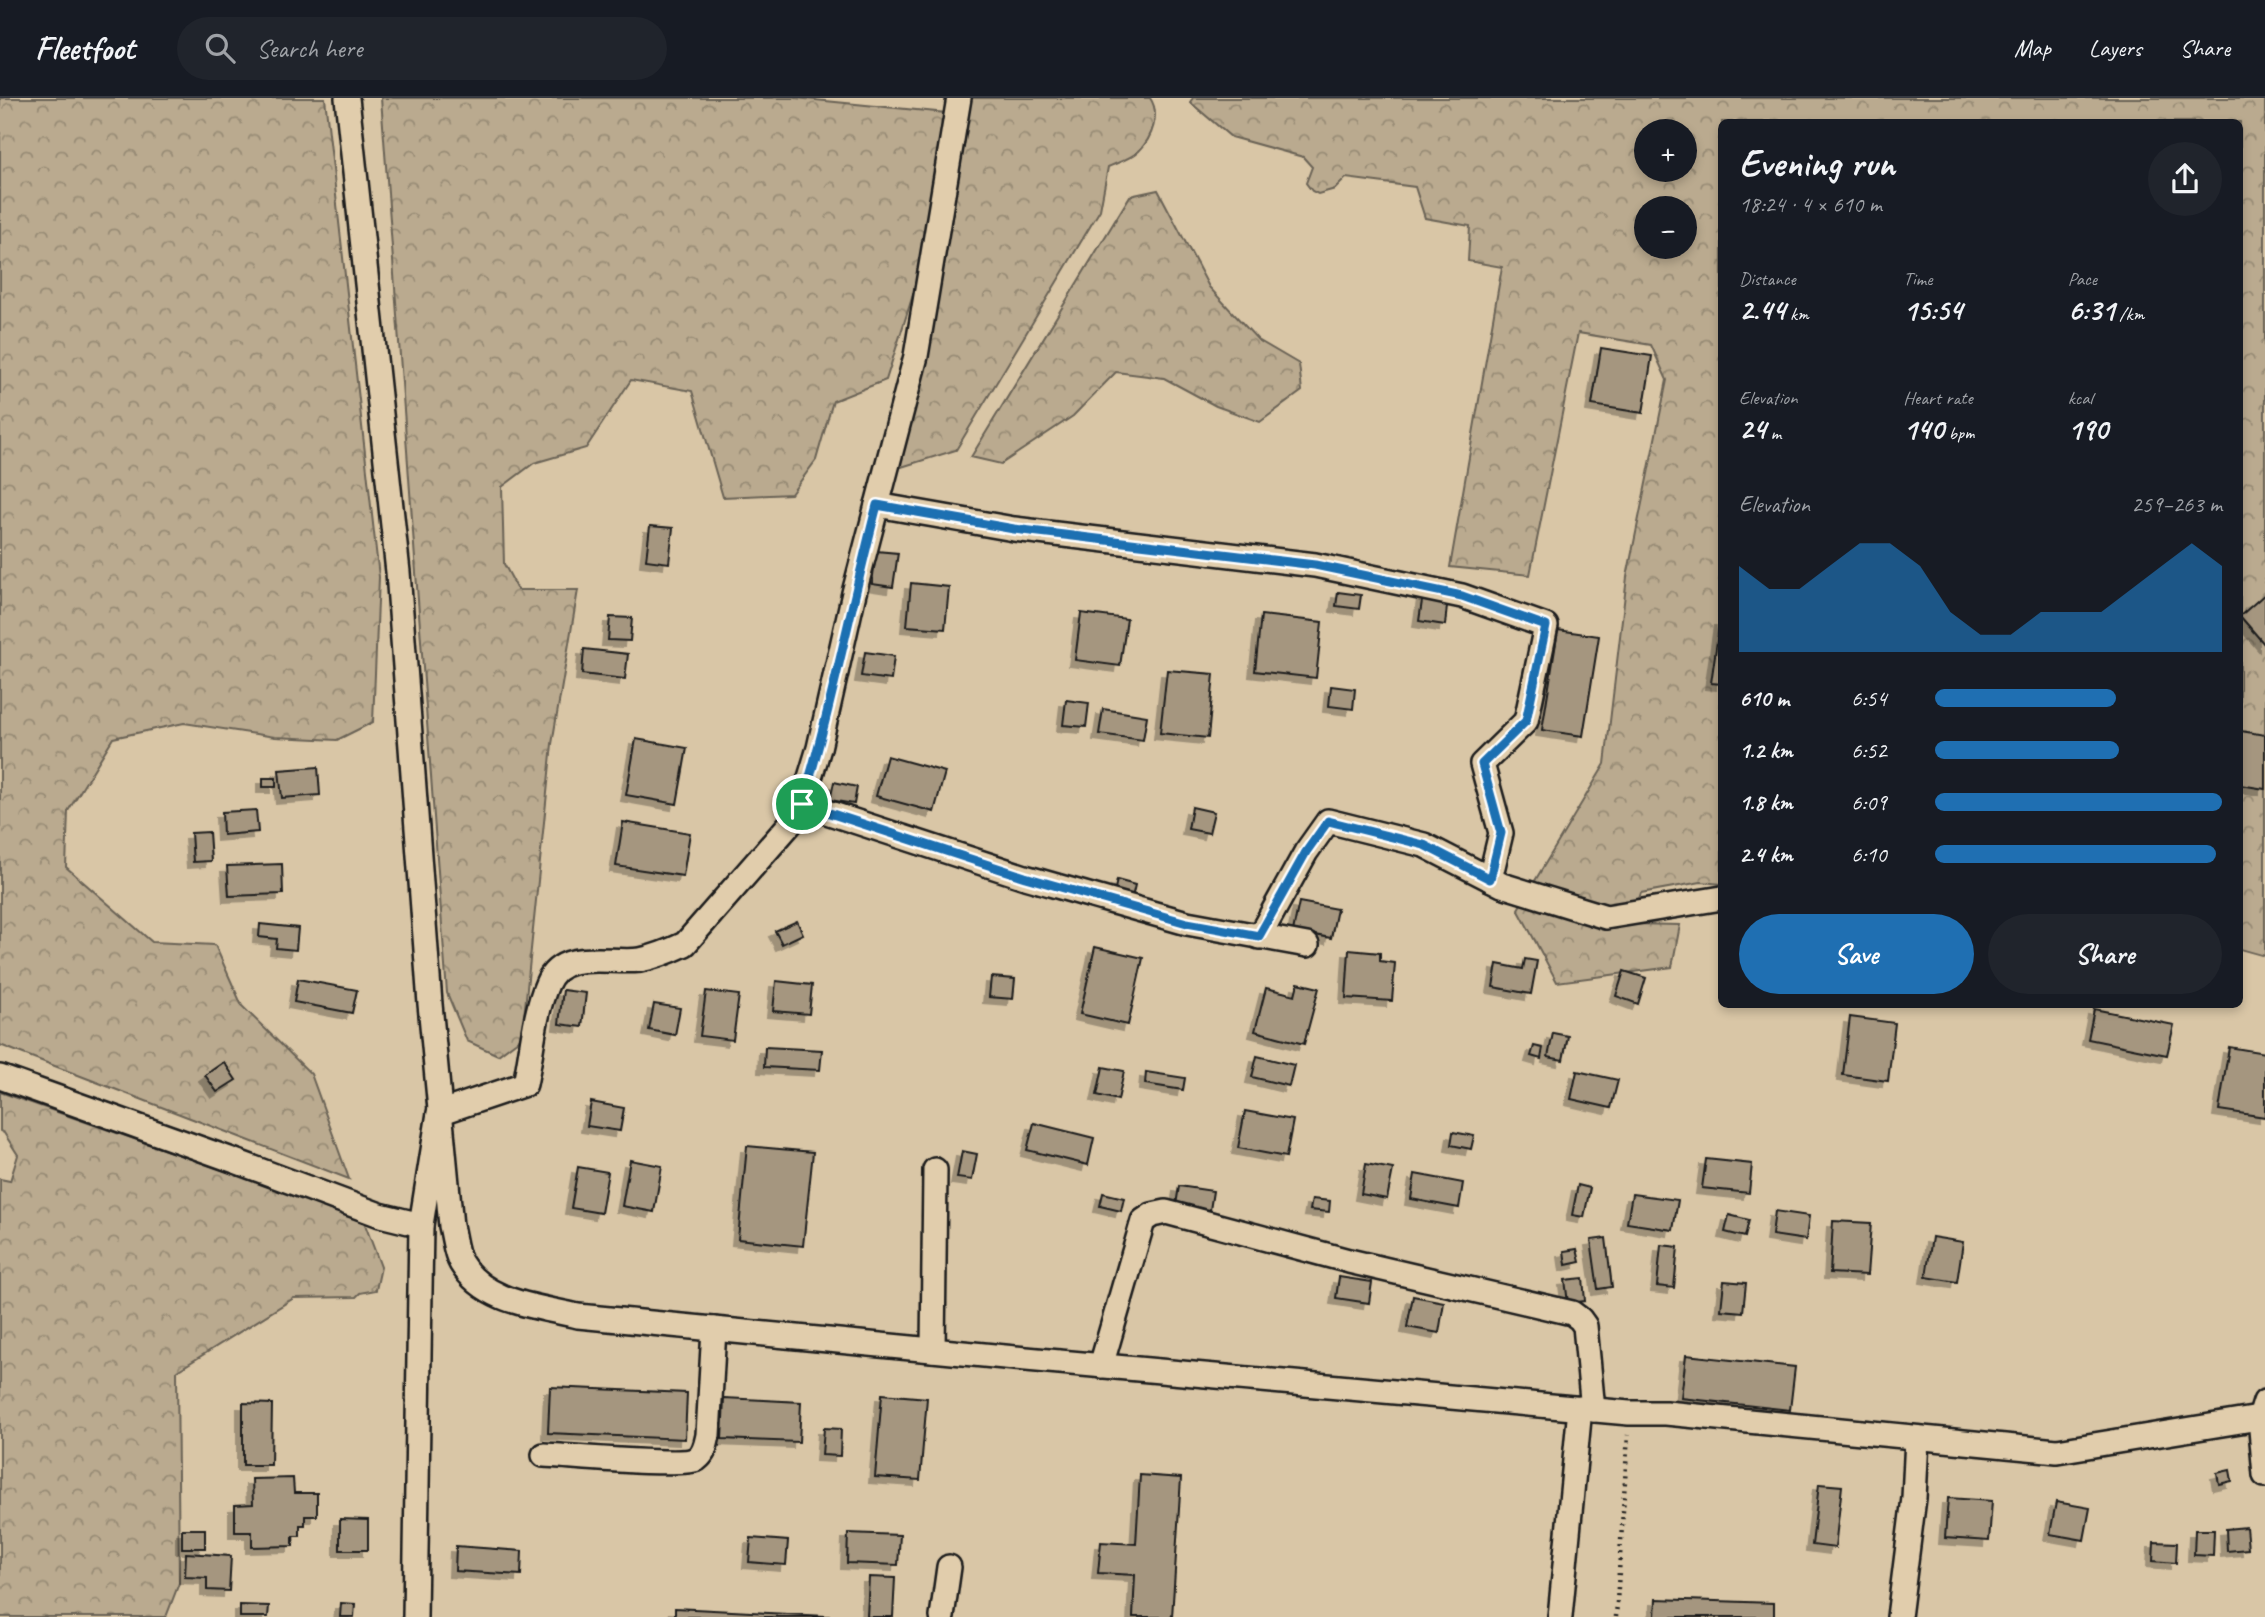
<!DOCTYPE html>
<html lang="en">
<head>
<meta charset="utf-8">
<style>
  :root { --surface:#171b24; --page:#20242c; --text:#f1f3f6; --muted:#9ea1a6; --line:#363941; --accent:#1f6fb2 }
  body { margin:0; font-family:Caveat,sans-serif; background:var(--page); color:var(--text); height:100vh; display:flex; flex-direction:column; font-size:26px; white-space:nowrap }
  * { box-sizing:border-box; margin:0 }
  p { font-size:23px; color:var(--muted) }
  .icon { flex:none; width:38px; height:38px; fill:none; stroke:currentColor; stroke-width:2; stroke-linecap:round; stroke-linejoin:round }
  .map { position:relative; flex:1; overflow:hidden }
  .sheet { position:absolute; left:1718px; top:21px; width:525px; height:889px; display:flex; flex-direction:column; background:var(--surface); border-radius:10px; box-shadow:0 4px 10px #0003 }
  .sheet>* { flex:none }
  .buttons { position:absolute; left:1634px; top:21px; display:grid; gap:14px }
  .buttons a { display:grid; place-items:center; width:63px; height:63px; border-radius:50%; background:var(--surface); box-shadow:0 4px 10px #0003; font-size:35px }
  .pin { position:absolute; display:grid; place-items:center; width:60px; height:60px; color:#fff; margin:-30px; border:4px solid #fff; border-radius:50%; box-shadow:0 2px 7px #0007 }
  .round { display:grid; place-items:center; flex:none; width:74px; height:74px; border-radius:37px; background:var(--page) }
  .summary { display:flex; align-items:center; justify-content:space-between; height:119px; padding:0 21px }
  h1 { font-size:38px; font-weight:600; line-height:52px }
  .stats { display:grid; grid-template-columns:repeat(3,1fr); gap:10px; height:119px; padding:7px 21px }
  .stats div { display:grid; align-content:center }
  .stats b { font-size:30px; font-weight:600 }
  .stats small { font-size:19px; font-weight:400 }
  .stats p { font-size:19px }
  .chart { height:196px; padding:14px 21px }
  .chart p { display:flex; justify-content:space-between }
  .chart svg { width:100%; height:126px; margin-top:7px; fill:var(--accent); opacity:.7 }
  .button { display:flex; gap:14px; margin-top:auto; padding:14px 21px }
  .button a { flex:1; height:80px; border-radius:42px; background:var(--accent); color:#fff; font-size:28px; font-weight:600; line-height:80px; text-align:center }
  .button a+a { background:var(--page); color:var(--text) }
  ul { padding:0 21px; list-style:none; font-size:23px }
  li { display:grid; grid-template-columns:112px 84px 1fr; align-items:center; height:52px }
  li i { height:18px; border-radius:9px; background:var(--accent) }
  header { display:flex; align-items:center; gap:42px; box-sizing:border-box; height:98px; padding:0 35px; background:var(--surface); border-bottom:2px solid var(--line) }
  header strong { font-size:33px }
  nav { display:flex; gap:38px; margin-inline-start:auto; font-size:24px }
  .search { width:490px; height:63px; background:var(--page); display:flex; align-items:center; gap:18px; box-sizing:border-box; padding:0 24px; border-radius:38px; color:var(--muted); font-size:26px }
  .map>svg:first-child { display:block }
  .forest { fill:url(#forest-crowns); stroke:#6b6356; stroke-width:2; fill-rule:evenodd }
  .building { fill:#a5967f; stroke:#1c1c1c; stroke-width:2; filter:url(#shadow) }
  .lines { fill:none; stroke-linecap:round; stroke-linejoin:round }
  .minor-casing { stroke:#1c1c1c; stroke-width:28 }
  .path { stroke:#1c1c1c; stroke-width:4.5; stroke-dasharray:2 5; stroke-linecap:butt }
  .minor { stroke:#e1cdac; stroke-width:23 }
  .route-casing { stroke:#fff; stroke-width:14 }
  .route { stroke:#1f6fb2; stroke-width:9 }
</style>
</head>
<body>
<header>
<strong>Fleetfoot</strong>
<div class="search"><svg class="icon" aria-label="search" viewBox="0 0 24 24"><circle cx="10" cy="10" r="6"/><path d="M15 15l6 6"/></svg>Search here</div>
<nav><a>Map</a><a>Layers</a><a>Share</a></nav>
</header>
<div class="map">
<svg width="2265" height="1519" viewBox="0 0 2265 1519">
  <defs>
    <pattern id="forest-crowns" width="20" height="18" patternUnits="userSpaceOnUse" patternTransform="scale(1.75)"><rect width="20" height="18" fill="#baaa8f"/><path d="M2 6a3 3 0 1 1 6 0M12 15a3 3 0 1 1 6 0" fill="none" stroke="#968a74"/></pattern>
    <filter id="shadow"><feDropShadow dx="-6" dy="6" stdDeviation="0" flood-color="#0004"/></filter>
  </defs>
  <rect width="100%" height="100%" fill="#d9c6a6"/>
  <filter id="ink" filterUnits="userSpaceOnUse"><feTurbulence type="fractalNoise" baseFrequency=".0143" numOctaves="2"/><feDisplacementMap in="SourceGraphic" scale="14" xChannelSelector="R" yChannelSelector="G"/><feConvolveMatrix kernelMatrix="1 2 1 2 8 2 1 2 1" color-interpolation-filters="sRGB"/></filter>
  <g filter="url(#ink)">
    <g class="forest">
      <polygon points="0,0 325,0 379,479 373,624 337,642 275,639 184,625 113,640 68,713 66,769 152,844 215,847 242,908 311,976 349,1081 0,947"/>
      <polygon points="381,0 795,0 946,15 918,181 886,282 833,303 816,362 791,396 723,399 692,293 631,282 586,350 534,365 502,389 504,466 518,492 578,492 552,646 522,939 498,957 467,943 447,895"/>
      <path d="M971 0H1150C1161 16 1152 40 1139 53 1132 60 1117 65 1108 69L1100 112 956 352 895 371Z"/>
      <path d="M1193 0H2265V858L2240 851V24H1722V786L1701 784 1641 795 1631 826 1680 827 1672 869 1557 884 1518 811 1605 666 1627 479 1667 282 1651 247 1578 235 1530 477 1450 469 1502 169 1468 163 1470 128 1425 120 1415 89 1346 80 1335 91 1318 96 1312 93 1306 85 1312 69 1303 59 1231 39 1190 4ZM1647 33H1685V72H1647ZM1647 110H1685V149H1647Z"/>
      <polygon points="1158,92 1209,189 1258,242 1299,266 1302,293 1260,324 1216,308 1164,280 1116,274 1073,318 1001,366 971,359 1130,98"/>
      <polygon points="0,994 363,1121 381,1169 376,1192 360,1195 356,1199 294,1200 177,1273 179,1485 166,1519 0,1519 0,1081 10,1083 18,1057 4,1035 0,1033"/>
    </g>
    <g class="building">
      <polygon points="1601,250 1652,258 1643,315 1592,307"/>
      <polygon points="650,428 673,430 669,465 646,462"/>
      <polygon points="876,453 898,455 893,489 872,486"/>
      <polygon points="911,485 949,489 945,531 907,528"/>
      <polygon points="1338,494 1361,497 1359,511 1336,508"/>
      <polygon points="1423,496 1448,499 1445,527 1419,523"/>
      <polygon points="2265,496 2265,547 2240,518"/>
      <polygon points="1081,515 1127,521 1120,568 1075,562"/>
      <polygon points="1261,517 1322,524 1316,580 1255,573"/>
      <polygon points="610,519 632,520 630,543 608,542"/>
      <polygon points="1720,522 1722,522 1722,586 1711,585"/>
      <polygon points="1558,532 1599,538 1583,638 1542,632"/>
      <polygon points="584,551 628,556 625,581 582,576"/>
      <polygon points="865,554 894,558 891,582 861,578"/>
      <polygon points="1167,572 1214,576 1208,640 1160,635"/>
      <polygon points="1331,588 1355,591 1353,611 1329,608"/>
      <polygon points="1066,602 1089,605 1086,629 1063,627"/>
      <polygon points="1103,611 1147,618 1143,642 1099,636"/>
      <polygon points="2241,633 2265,637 2265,691 2240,687"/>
      <polygon points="636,641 687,650 677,706 626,697"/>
      <polygon points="887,658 945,674 934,714 876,698"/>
      <polygon points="318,669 320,697 282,700 279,672"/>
      <rect x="263" y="680" width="13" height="9"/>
      <polygon points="834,684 857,689 854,706 830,702"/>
      <polygon points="1192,709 1214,714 1209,735 1188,731"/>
      <polygon points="256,712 258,734 223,737 222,714"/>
      <polygon points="623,724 690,735 683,778 616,768"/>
      <polygon points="209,734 211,763 193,764 191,735"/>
      <polygon points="282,766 283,796 229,798 227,768"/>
      <polygon points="1117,782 1135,787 1130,808 1112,803"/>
      <polygon points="1299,804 1337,811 1331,840 1293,833"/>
      <polygon points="797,823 803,836 782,846 775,833"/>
      <polygon points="260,826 298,830 296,852 276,850 277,841 259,839"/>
      <polygon points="1095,849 1143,860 1128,927 1080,916"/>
      <polygon points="1349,852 1380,855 1380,863 1395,865 1392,903 1346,900"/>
      <polygon points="1525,861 1537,863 1531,896 1493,889 1497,866 1523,871"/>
      <polygon points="1624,873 1646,880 1638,906 1616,898"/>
      <polygon points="991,879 1015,881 1013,901 989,899"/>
      <polygon points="298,881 357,892 352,915 294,904"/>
      <polygon points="776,883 812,887 809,916 773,913"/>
      <polygon points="1298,885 1319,890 1304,946 1255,933 1266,890 1295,897"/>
      <polygon points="563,892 586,895 582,929 559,926"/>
      <polygon points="706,893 739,897 733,942 700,938"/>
      <polygon points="654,906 680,910 675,937 649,932"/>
      <polygon points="2094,911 2174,927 2167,957 2088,941"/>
      <polygon points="1850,919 1895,925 1888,983 1843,977"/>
      <polygon points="1553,935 1568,938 1563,962 1548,959"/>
      <polygon points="1534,948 1543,950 1541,961 1531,958"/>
      <polygon points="765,949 822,952 820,972 764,969"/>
      <polygon points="2229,949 2265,955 2265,1019 2219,1012"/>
      <polygon points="1257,958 1294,967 1289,988 1252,979"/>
      <polygon points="224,964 236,982 217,994 205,977"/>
      <polygon points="1103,969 1124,973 1118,1002 1097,997"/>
      <polygon points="1577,973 1618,982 1611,1010 1571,1001"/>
      <polygon points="1146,974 1185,980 1183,992 1145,986"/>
      <polygon points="591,1004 624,1010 620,1033 587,1028"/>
      <polygon points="1245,1013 1293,1022 1286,1059 1238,1050"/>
      <polygon points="1034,1025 1094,1040 1088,1067 1027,1052"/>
      <polygon points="1453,1034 1474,1038 1471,1051 1451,1047"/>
      <polygon points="747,1048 813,1054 803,1148 738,1141"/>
      <polygon points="962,1053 977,1056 972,1082 957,1080"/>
      <polygon points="1706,1061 1752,1066 1749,1095 1702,1090"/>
      <polygon points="630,1062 662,1068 654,1114 622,1108"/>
      <polygon points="1366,1066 1393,1071 1387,1101 1361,1096"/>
      <polygon points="578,1069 608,1074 601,1115 571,1110"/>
      <polygon points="1415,1076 1463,1085 1459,1110 1411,1101"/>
      <polygon points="1578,1087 1590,1090 1584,1119 1572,1117"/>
      <polygon points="1179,1088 1213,1093 1210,1112 1176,1107"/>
      <polygon points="1103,1095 1124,1100 1121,1113 1100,1108"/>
      <polygon points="1632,1096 1678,1102 1673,1132 1627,1125"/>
      <polygon points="1312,1101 1330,1103 1329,1114 1310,1112"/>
      <polygon points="1775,1113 1809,1118 1806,1142 1772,1137"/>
      <polygon points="1729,1117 1749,1122 1745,1139 1725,1134"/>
      <polygon points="1833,1123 1871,1125 1867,1177 1830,1175"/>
      <polygon points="1932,1139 1963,1144 1957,1184 1926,1179"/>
      <polygon points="1606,1140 1612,1189 1598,1191 1591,1142"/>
      <polygon points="1661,1147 1678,1149 1674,1190 1657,1188"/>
      <polygon points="1577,1151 1580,1164 1566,1167 1564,1153"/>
      <polygon points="1339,1179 1372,1184 1369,1205 1336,1200"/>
      <polygon points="1583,1180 1585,1203 1568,1205 1565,1182"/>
      <polygon points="1724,1183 1746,1185 1743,1214 1721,1212"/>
      <polygon points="1413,1198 1444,1204 1439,1235 1407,1229"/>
      <polygon points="1686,1257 1795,1269 1790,1312 1681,1300"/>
      <polygon points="550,1289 687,1295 685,1341 548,1335"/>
      <polygon points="882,1296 927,1300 920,1382 875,1379"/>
      <polygon points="724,1300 801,1304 799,1344 722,1341"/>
      <polygon points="243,1305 272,1306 271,1367 243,1367"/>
      <polygon points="824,1330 841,1331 840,1358 822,1357"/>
      <polygon points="2230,1372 2232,1383 2219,1386 2217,1375"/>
      <polygon points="1140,1377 1181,1380 1172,1519 1133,1519 1135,1477 1098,1475 1101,1444 1136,1446"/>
      <polygon points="293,1380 294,1395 317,1395 317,1418 305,1418 305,1427 300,1427 300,1438 293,1438 293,1448 252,1449 252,1434 235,1434 235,1407 253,1406 252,1381"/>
      <polygon points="1819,1386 1842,1388 1835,1450 1812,1447"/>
      <polygon points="1948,1400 1992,1403 1989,1443 1945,1440"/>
      <polygon points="2056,1404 2090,1410 2084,1442 2050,1436"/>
      <polygon points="340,1421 368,1422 368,1452 340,1452"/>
      <polygon points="2246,1429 2248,1451 2227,1453 2226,1431"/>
      <rect x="182" y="1431" width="23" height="19"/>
      <polygon points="2195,1432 2214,1432 2213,1458 2194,1457"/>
      <polygon points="848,1435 900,1437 898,1467 847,1465"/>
      <polygon points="751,1440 788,1443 786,1467 749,1464"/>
      <polygon points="2154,1444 2177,1445 2176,1465 2153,1463"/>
      <polygon points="456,1448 522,1453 521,1477 455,1473"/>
      <polygon points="186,1455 231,1458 229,1493 207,1492 207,1480 185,1479"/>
      <polygon points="869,1479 895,1480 893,1519 867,1519"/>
      <polygon points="1656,1501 1774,1505 1774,1519 1655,1519"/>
      <polygon points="341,1505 355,1506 354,1519 340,1519"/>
      <polygon points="240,1507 269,1508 268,1519 240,1519"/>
      <polygon points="675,1510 845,1519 675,1519"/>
    </g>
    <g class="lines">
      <g class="minor-casing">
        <g id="minor">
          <path d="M347 0 398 474 430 906 451 1128C454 1139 455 1155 461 1165 485 1205 536 1208 578 1218L1015 1260 1629 1315H1666L2057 1353 2265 1319"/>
          <polyline points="959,0 916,258 854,495 819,650 802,706 1025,779 1187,825 1307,847"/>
          <polyline points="877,407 1014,431 1315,467 1462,498 1546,528 1526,623 1482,666 1501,735 1490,781"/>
          <polyline points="1259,839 1306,754 1328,723 1424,747 1502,787 1606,819 1722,800"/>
          <path d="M0 979 235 1063 380 1117 421 1127 439 1015 525 986C532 954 534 916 547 886 562 850 609 866 640 862 656 859 670 853 685 846L790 726 802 706"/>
          <polyline points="933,1252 935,1072"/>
          <polyline points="1101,1268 1143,1123 1152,1117 1166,1114 1349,1163 1572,1215 1580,1221 1585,1228 1593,1312"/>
          <polyline points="2265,1304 2260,1320 2265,1377"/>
          <path d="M544 1357C567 1358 683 1369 697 1361 705 1355 706 1346 708 1337L714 1231"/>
          <polyline points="415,1519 421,1127"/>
          <polyline points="942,1519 949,1469"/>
          <polyline points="1560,1519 1580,1310"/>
          <polyline points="1899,1519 1914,1400 1917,1340"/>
        </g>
      </g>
      <polyline class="path" points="1616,1519 1628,1337"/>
      <use href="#minor" class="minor"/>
    </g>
  </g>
  <g class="lines" filter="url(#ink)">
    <g class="route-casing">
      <path id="route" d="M877 407 1014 431 1315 467 1462 498 1546 528 1526 623 1482 666 1501 735 1490 781 1424 747 1328 723 1306 754 1259 838 1187 825 1025 779 802 706C832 608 851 507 877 407Z"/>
    </g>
    <use href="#route" class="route"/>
  </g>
</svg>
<div class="buttons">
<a>+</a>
<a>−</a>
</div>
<div class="pin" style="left:802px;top:706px;background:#1e9e55"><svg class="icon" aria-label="arrive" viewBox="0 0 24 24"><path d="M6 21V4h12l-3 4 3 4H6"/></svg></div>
<section class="sheet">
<div class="summary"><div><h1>Evening run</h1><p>18:24 · 4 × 610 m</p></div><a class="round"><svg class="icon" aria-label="share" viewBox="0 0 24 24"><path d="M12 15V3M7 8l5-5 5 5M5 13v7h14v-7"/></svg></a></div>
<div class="stats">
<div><p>Distance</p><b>2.44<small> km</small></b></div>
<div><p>Time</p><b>15:54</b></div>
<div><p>Pace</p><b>6:31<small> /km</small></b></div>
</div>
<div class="stats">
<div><p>Elevation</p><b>24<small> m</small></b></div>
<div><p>Heart rate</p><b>140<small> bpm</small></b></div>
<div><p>kcal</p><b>190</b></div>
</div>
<div class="chart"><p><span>Elevation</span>259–263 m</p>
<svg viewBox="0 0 160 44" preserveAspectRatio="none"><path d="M0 44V14L10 22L20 22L30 14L40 6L50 6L60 14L70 30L80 38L90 38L100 30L110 30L120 30L130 22L140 14L150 6L160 14V44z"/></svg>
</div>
<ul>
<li><b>610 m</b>6:54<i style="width:63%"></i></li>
<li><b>1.2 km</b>6:52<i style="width:64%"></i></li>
<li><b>1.8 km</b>6:09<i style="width:100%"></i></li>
<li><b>2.4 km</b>6:10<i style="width:98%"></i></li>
</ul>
<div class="button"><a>Save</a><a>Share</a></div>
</section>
</div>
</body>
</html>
